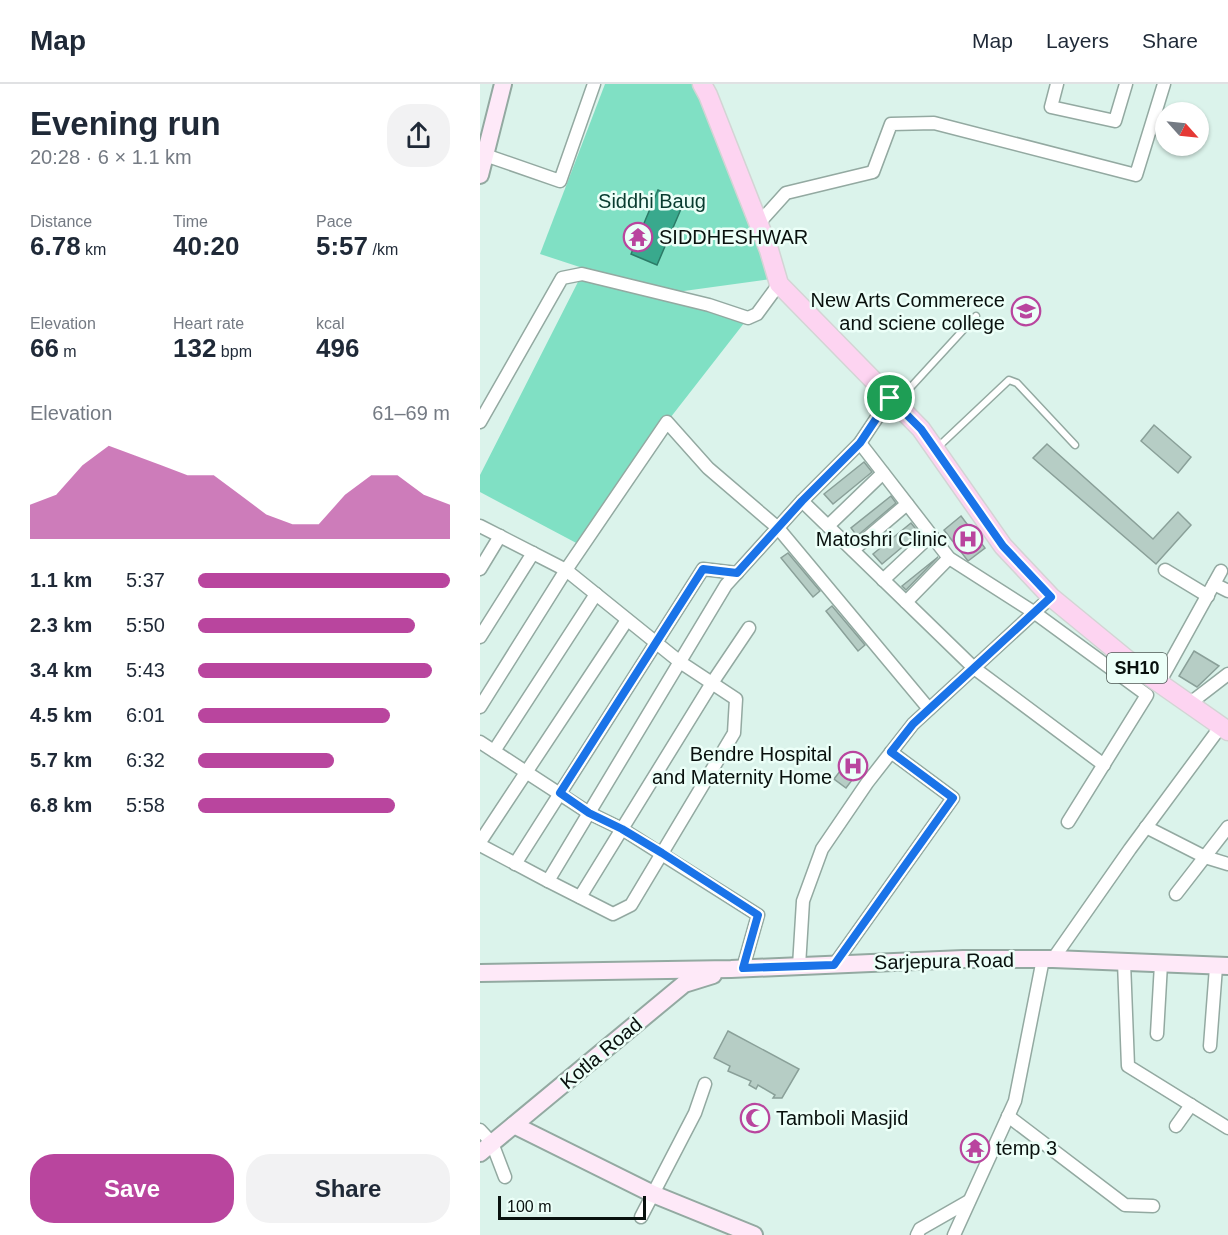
<!DOCTYPE html>
<html lang="en">
<head>
<meta charset="utf-8">
<style>
  :root { --surface:#fff; --page:#f2f2f3; --text:#1f2937; --muted:#747a83; --line:#e0e1e3; --accent:#b9459e }
  body { margin:0; font-family:Arial,sans-serif; background:var(--page); color:var(--text); height:100vh; display:flex; flex-direction:column; font-size:22px; white-space:nowrap }
  * { box-sizing:border-box; margin:0 }
  p { font-size:20px; color:var(--muted) }
  .icon { flex:none; width:33px; height:33px; fill:none; stroke:currentColor; stroke-width:2; stroke-linecap:round; stroke-linejoin:round }
  .map { position:relative; flex:1; overflow:hidden }
  .drawer { display:flex; flex-direction:column; background:var(--surface); width:480px }
  .drawer>* { flex:none }
  .needle { width:39px; rotate:117deg }
  .tools { position:absolute; left:675px; top:18px; display:grid; gap:12px }
  .tools a { display:grid; place-items:center; width:54px; height:54px; border-radius:50%; background:var(--surface); box-shadow:0 2px 4px #0004; font-size:30px }
  .scale { position:absolute; left:18px; bottom:15px; width:148px; box-sizing:border-box; padding-left:6px; border:3px solid #09110e; border-top:0; font-size:16px; line-height:21px; white-space:nowrap; color:#09110e; -webkit-text-stroke:4px #ecfff8; paint-order:stroke }
  .pin { position:absolute; display:grid; place-items:center; width:51px; height:51px; color:#fff; margin:-26px; border:3px solid #fff; border-radius:50%; box-shadow:0 2px 6px #0007 }
  .round { display:grid; place-items:center; flex:none; width:63px; height:63px; border-radius:24px; background:var(--page) }
  .overview { display:flex; align-items:center; justify-content:space-between; height:102px; padding:0 30px }
  h1 { font-size:33px; font-weight:700; line-height:45px }
  .metrics { display:grid; grid-template-columns:repeat(3,1fr); gap:9px; height:102px; padding:6px 30px }
  .metrics div { display:grid; align-content:center }
  .metrics b { font-size:26px; font-weight:700 }
  .metrics small { font-size:16px; font-weight:400 }
  .metrics p { font-size:16px }
  .chart { height:168px; padding:12px 30px }
  .chart p { display:flex; justify-content:space-between }
  .chart svg { width:100%; height:108px; margin-top:6px; fill:var(--accent); opacity:.7 }
  .primary-button { display:flex; gap:12px; margin-top:auto; padding:12px 30px }
  .primary-button a { flex:1; height:69px; border-radius:24px; background:var(--accent); color:#fff; font-size:24px; font-weight:700; line-height:69px; text-align:center }
  .primary-button a+a { background:var(--page); color:var(--text) }
  ul { padding:0 30px; list-style:none; font-size:20px }
  li { display:grid; grid-template-columns:96px 72px 1fr; align-items:center; height:45px }
  li i { height:15px; border-radius:8px; background:var(--accent) }
  header { display:flex; align-items:center; gap:36px; box-sizing:border-box; height:84px; padding:0 30px; background:var(--surface); border-bottom:2px solid var(--line) }
  header strong { font-size:28px }
  nav { display:flex; gap:33px; margin-inline-start:auto; font-size:21px }
  main { display:flex; flex:1; min-height:0 }
  .map>svg:first-child { display:block }
  .green { fill:#80e0c4 }
  .water { fill:#39a98d; stroke:#2b7b67; stroke-width:1.5 }
  .building { fill:#b6cdc5; stroke:#8aa099; stroke-width:1.5 }
  .lines { fill:none; stroke-linecap:round; stroke-linejoin:round }
  .lane-casing { stroke:#93a9a1; stroke-width:9 }
  .street-casing { stroke:#93a9a1; stroke-width:15 }
  .secondary-casing { stroke:#93a9a1; stroke-width:20 }
  .primary-casing { stroke:#d3d4d4; stroke-width:21 }
  .lane { stroke:#fff; stroke-width:6 }
  .street { stroke:#fff; stroke-width:12 }
  .secondary { stroke:#fee9f8; stroke-width:16 }
  .primary { stroke:#fdd4f1; stroke-width:18 }
  .route-casing { stroke:#fff; stroke-width:12 }
  .route { stroke:#1a73e8; stroke-width:8 }
  .labels { text-anchor:middle; stroke-width:5; stroke-linejoin:round; paint-order:stroke }
  .shield { fill:#ecfff8; stroke:#4d5854; stroke-width:1.5 }
  .shield-label { font-size:18px; font-weight:bold; fill:#09110e }
  .park-label { font-size:20px; fill:#083b2f; stroke:#ecfff8 }
  .poi-label { font-size:20px; fill:#09110e; stroke:#ecfff8; text-anchor:start }
  .street-label { font-size:20px; fill:#09110e; stroke:#ecfff8 }
</style>
</head>
<body>
<header>
<strong>Map</strong>
<nav><a>Map</a><a>Layers</a><a>Share</a></nav>
</header>
<main>
<section class="drawer">
<div class="overview"><div><h1>Evening run</h1><p>20:28 · 6 × 1.1 km</p></div><a class="round"><svg class="icon" aria-label="share" viewBox="0 0 24 24"><path d="M12 15V3M7 8l5-5 5 5M5 13v7h14v-7"/></svg></a></div>
<div class="metrics">
<div><p>Distance</p><b>6.78<small> km</small></b></div>
<div><p>Time</p><b>40:20</b></div>
<div><p>Pace</p><b>5:57<small> /km</small></b></div>
</div>
<div class="metrics">
<div><p>Elevation</p><b>66<small> m</small></b></div>
<div><p>Heart rate</p><b>132<small> bpm</small></b></div>
<div><p>kcal</p><b>496</b></div>
</div>
<div class="chart"><p><span>Elevation</span>61–69 m</p>
<svg viewBox="0 0 160 44" preserveAspectRatio="none"><path d="M0 44V30L10 26L20 14L30 6L40 10L50 14L60 18L70 18L80 26L90 34L100 38L110 38L120 26L130 18L140 18L150 26L160 30V44z"/></svg>
</div>
<ul>
<li><b>1.1 km</b>5:37<i style="width:100%"></i></li>
<li><b>2.3 km</b>5:50<i style="width:86%"></i></li>
<li><b>3.4 km</b>5:43<i style="width:93%"></i></li>
<li><b>4.5 km</b>6:01<i style="width:76%"></i></li>
<li><b>5.7 km</b>6:32<i style="width:54%"></i></li>
<li><b>6.8 km</b>5:58<i style="width:78%"></i></li>
</ul>
<div class="primary-button"><a>Save</a><a>Share</a></div>
</section>
<div class="map">
<svg width="748" height="1151" viewBox="0 0 748 1151">
  <rect width="100%" height="100%" fill="#dbf3eb"/>
  <g class="green">
    <polygon points="125,0 213,0 298,194 182,210 60,170"/>
    <polygon points="102,190 268,234 187,338 102,462 0,408 0,391"/>
  </g>
  <polygon class="water" points="178,106 204,118 177,181 151,170"/>
  <g class="building">
    <polygon points="674,341 711,373 698,389 661,357"/>
    <polygon points="567,360 673,455 698,428 711,441 676,480 553,374"/>
    <polygon points="384,378 392,388 353,420 344,410"/>
    <polygon points="411,412 416,419 377,452 371,444"/>
    <polygon points="481,432 505,464 488,477 464,446"/>
    <polygon points="431,439 439,449 402,480 393,470"/>
    <polygon points="308,469 340,507 333,513 301,474"/>
    <polygon points="458,473 426,506 422,502"/>
    <polygon points="352,522 385,561 378,567 346,527"/>
    <polygon points="714,567 739,582 717,603 699,592"/>
    <polygon points="373,670 385,679 366,704 354,695"/>
    <polygon points="248,947 319,985 302,1014 293,1014 295,1011 278,1001 276,1005 269,1001 271,997 248,987 250,982 234,974"/>
  </g>
  <g class="lines">
    <g class="lane-casing">
      <g id="lane">
        <polyline points="418,317 496,232"/>
        <polyline points="458,363 529,296 537,299 595,361"/>
      </g>
    </g>
    <g class="street-casing">
      <g id="street">
        <polyline points="577,0 571,23 635,37 646,0"/>
        <polyline points="5,71 80,97 114,0"/>
        <polyline points="279,139 306,109 393,88 411,40 454,39 656,91 684,0"/>
        <polyline points="0,338 82,194 102,190 229,221 268,234 277,230 299,200"/>
        <polyline points="380,359 469,474 555,529 667,611 588,738"/>
        <polyline points="322,417 494,584 624,681"/>
        <polyline points="0,442 86,486 200,578 256,615 254,649 151,821 133,830 68,797 246,501 322,417 380,359 410,314"/>
        <polyline points="348,442 403,389"/>
        <polyline points="373,466 427,420"/>
        <polyline points="0,485 20,452"/>
        <polyline points="685,486 728,512"/>
        <polyline points="403,496 451,451"/>
        <polyline points="734,500 748,507"/>
        <polyline points="426,518 469,474"/>
        <polyline points="0,553 53,469"/>
        <polyline points="679,599 741,487"/>
        <polyline points="709,620 748,590"/>
        <polyline points="0,623 86,486 187,338 228,384 298,444 449,625"/>
        <polyline points="0,658 109,729 142,745 278,831 263,884"/>
        <polyline points="14,667 116,510"/>
        <polyline points="666,743 725,773 748,780"/>
        <polyline points="0,758 147,536"/>
        <polyline points="0,761 68,797"/>
        <polyline points="35,780 223,485 257,489"/>
        <polyline points="696,810 748,743"/>
        <polyline points="100,813 232,599 269,544"/>
        <polyline points="573,875 650,765 741,642"/>
        <polyline points="644,878 648,982 748,1044"/>
        <polyline points="354,881 473,714 411,668"/>
        <polyline points="319,882 323,817 342,765 387,699 433,640 571,513"/>
        <polyline points="677,950 681,880"/>
        <polyline points="730,962 736,883"/>
        <polyline points="528,1032 645,1121 673,1122"/>
        <polyline points="696,1042 711,1021"/>
        <polyline points="0,1046 12,1059 25,1093"/>
        <polyline points="161,1133 215,1029 225,1000"/>
        <polyline points="437,1151 440,1145 489,1117"/>
        <polyline points="474,1151 535,1017 563,875"/>
      </g>
    </g>
    <g class="secondary-casing">
      <g id="secondary">
        <polyline points="0,91 23,0"/>
        <polyline points="0,889 251,885 483,875 573,875 748,882"/>
        <polyline points="34,1041 173,1110 274,1151"/>
        <polyline points="0,1069 204,900 233,891"/>
      </g>
    </g>
    <g class="primary-casing">
      <polyline id="primary" points="222,0 228,11 289,166 299,200 441,345 523,462 571,513 655,582 748,647"/>
    </g>
    <use href="#lane" class="lane"/>
    <use href="#street" class="street"/>
    <use href="#secondary" class="secondary"/>
    <use href="#primary" class="primary"/>
  </g>
  <g class="lines">
    <g class="route-casing">
      <polygon id="route" points="410,314 441,345 523,462 571,513 433,640 411,668 473,714 354,881 263,884 278,831 182,769 142,745 109,729 80,709 223,485 257,489 322,417 380,359"/>
    </g>
    <use href="#route" class="route"/>
  </g>
  <defs>
    <g id="temple-ring" transform="scale(1.5)"><circle r="9.5" fill="#ecfff8" stroke="#b9459e" stroke-width="1.5"/><path d="M0-6L5-2H3V0L6.5 2.5H4V6H1.5V3h-3V6H-4V2.5H-6.5L-3 0V-2H-5Z" fill="#b9459e"/></g>
    <g id="university-ring" transform="scale(1.5)"><circle r="9.5" fill="#ecfff8" stroke="#b9459e" stroke-width="1.5"/><path d="M0-5L7-2L0 1L-7-2ZM-4 1L0 2.5L4 1V4Q0 6-4 4Z" fill="#b9459e"/></g>
    <g id="hospital-ring" transform="scale(1.5)"><circle r="9.5" fill="#ecfff8" stroke="#b9459e" stroke-width="1.5"/><path d="M-5-5h3v3.5h4V-5h3V5h-3V1.5h-4V5h-3Z" fill="#b9459e"/></g>
    <g id="mosque-ring" transform="scale(1.5)"><circle r="9.5" fill="#ecfff8" stroke="#b9459e" stroke-width="1.5"/><path d="M3.5-4.9A6 6 0 1 0 3.5 4.9A5 5 0 1 1 3.5-4.9Z" fill="#b9459e"/></g>
  </defs>
  <g fill-rule="evenodd">
    <use href="#temple-ring" x="158" y="153"/>
    <use href="#university-ring" x="546" y="227"/>
    <use href="#hospital-ring" x="488" y="455"/>
    <use href="#hospital-ring" x="373" y="682"/>
    <use href="#mosque-ring" x="275" y="1034"/>
    <use href="#temple-ring" x="495" y="1064"/>
  </g>
  <g class="labels">
    <rect class="shield" x="627" y="569" width="60" height="30" rx="4.5"/>
    <g class="shield-label">
      <text x="657" y="590">SH10</text>
    </g>
    <g class="park-label">
      <text x="172" y="124">Siddhi Baug</text>
    </g>
    <g class="poi-label">
      <text x="179" y="160">SIDDHESHWAR</text>
      <text x="525" y="223" text-anchor="end">New Arts Commerece<tspan x="525" dy="23">and sciene college</tspan></text>
      <text x="467" y="462" text-anchor="end">Matoshri Clinic</text>
      <text x="352" y="677" text-anchor="end">Bendre Hospital<tspan x="352" dy="23">and Maternity Home</tspan></text>
      <text x="296" y="1041">Tamboli Masjid</text>
      <text x="516" y="1071">temp 3</text>
    </g>
    <g class="street-label">
      <text transform="translate(464 877) rotate(-1)" y="7">Sarjepura Road</text>
      <text transform="translate(121 969) rotate(-40)" y="7">Kotla Road</text>
    </g>
  </g>
</svg>
<div class="tools">
<a><svg class="needle" viewBox="-14 -14 28 28"><path d="M0-13l5 13h-10z" fill="#e53935"/><path d="M0 13l5-13h-10z" fill="#747a83"/></svg></a>
</div>
<div class="scale">100 m</div>
<div class="pin" style="left:410px;top:314px;background:#1e9e55"><svg class="icon" aria-label="arrive" viewBox="0 0 24 24"><path d="M6 21V4h12l-3 4 3 4H6"/></svg></div>
</div>
</main>
</body>
</html>
